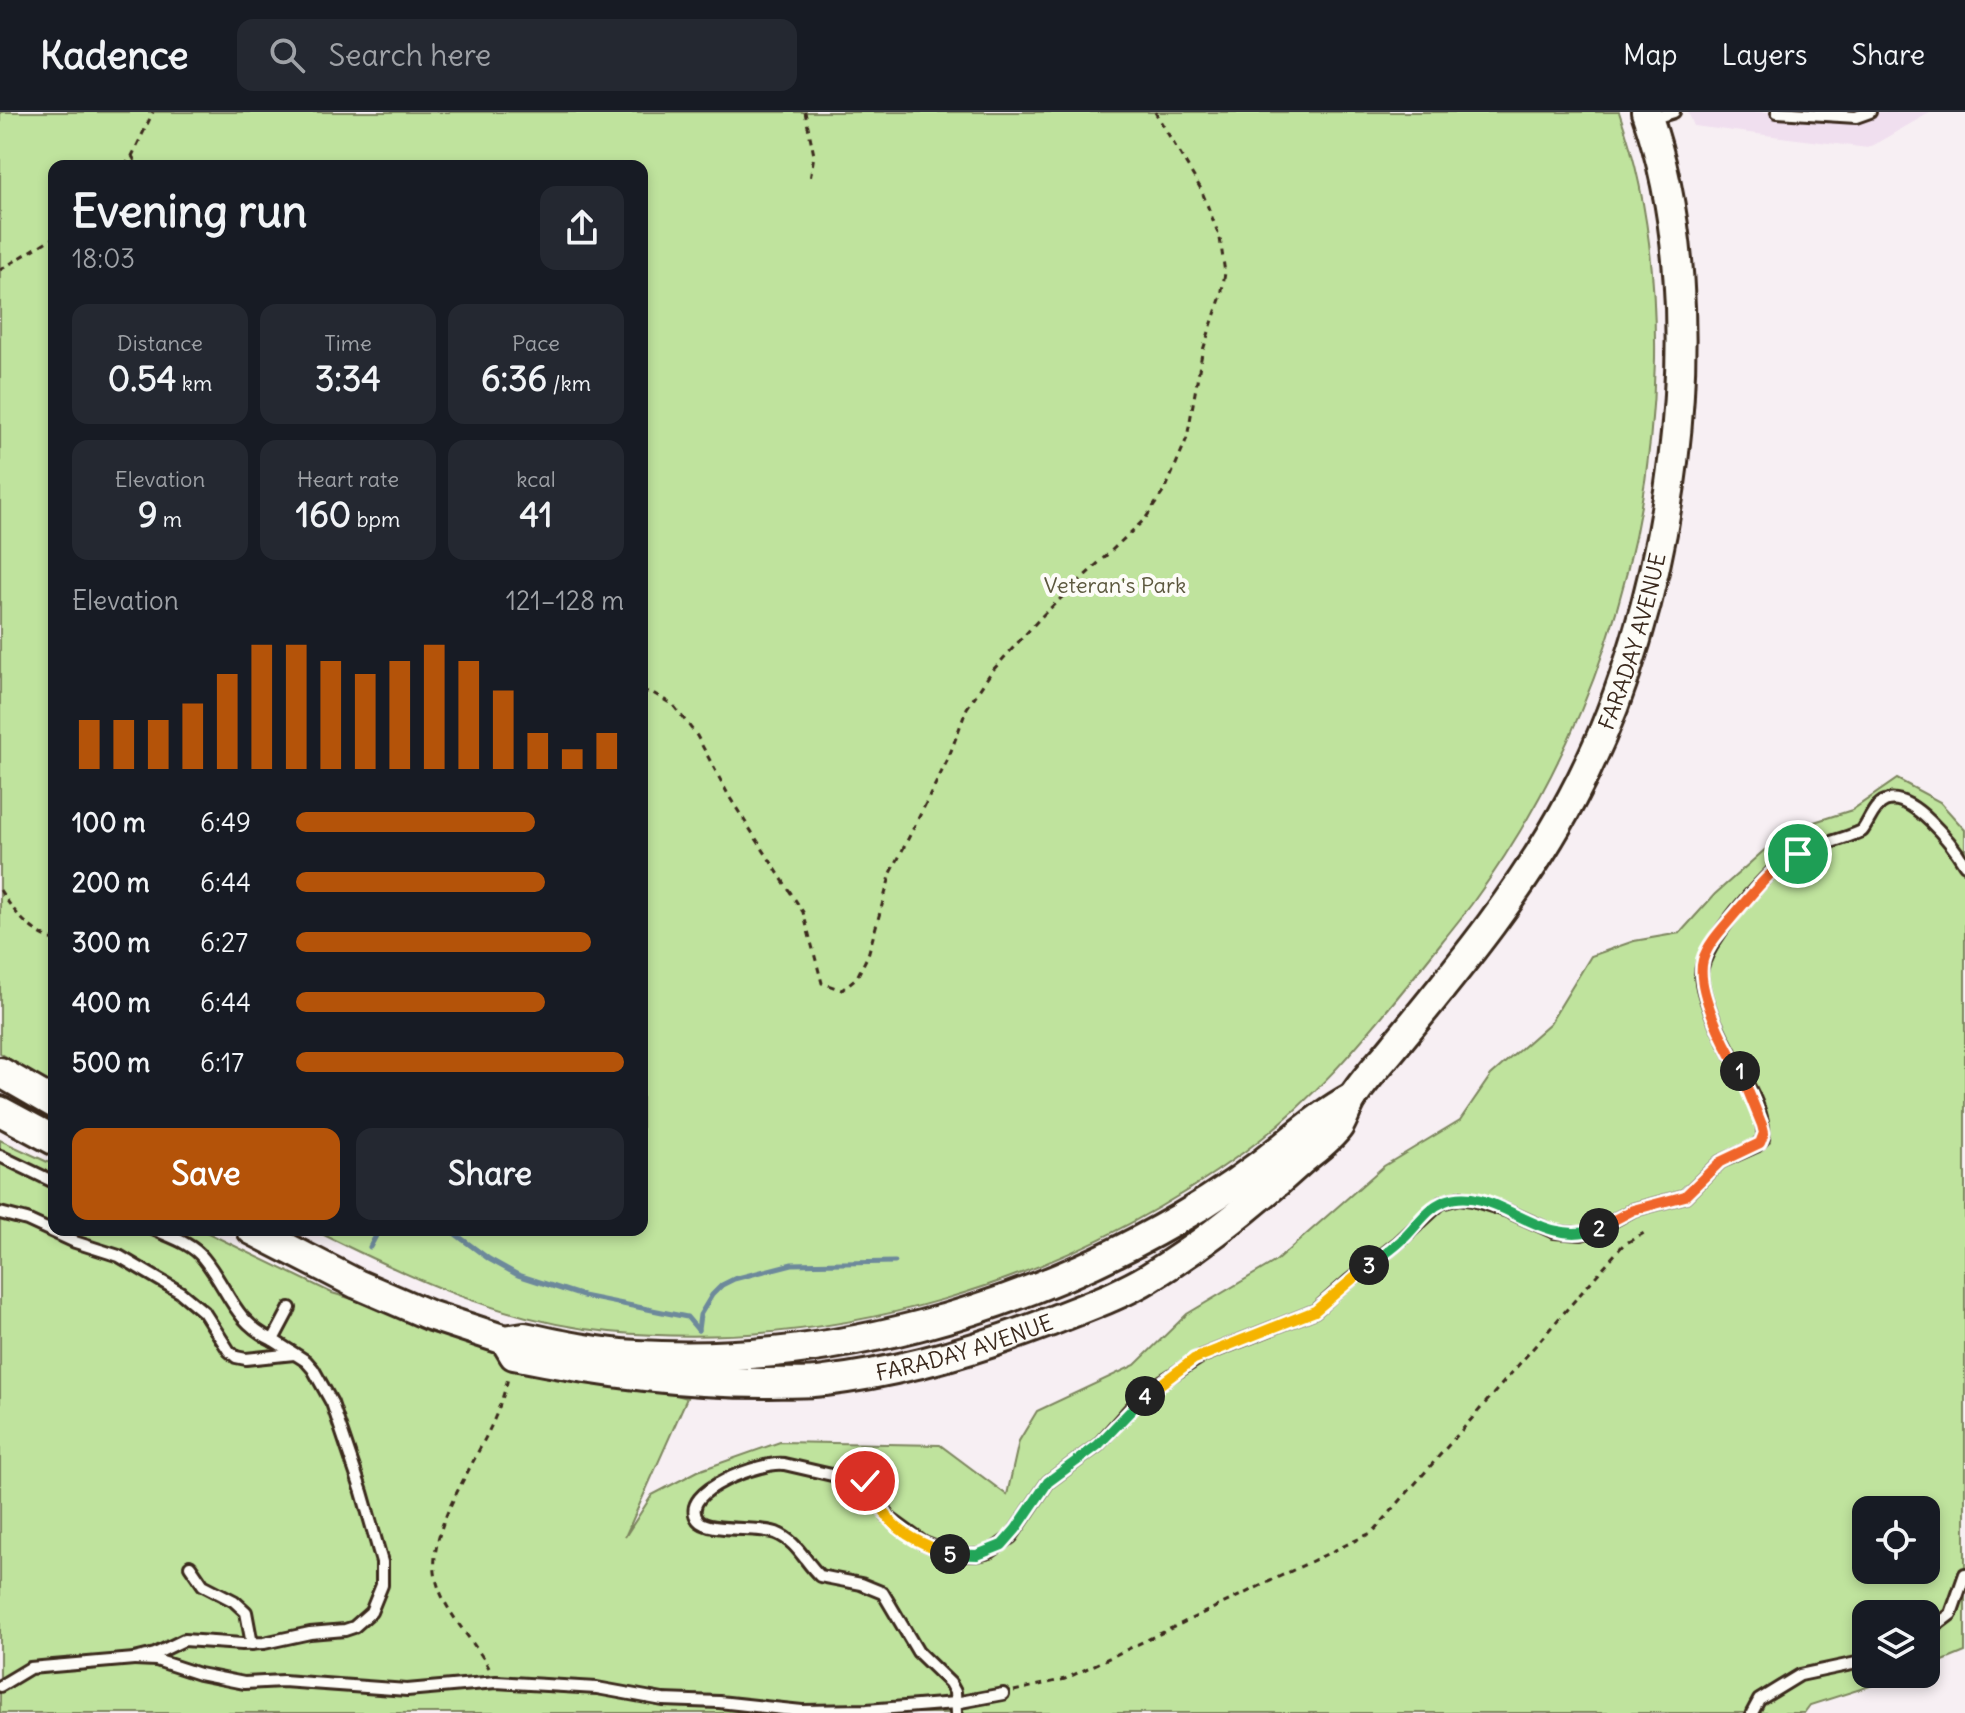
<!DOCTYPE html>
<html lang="en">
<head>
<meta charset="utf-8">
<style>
  :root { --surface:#171b24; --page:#242831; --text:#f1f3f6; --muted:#9ea1a6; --line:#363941; --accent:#b45309 }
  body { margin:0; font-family:Delius,sans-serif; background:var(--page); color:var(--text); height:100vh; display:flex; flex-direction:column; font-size:30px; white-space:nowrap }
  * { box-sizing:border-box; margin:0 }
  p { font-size:26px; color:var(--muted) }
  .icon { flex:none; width:44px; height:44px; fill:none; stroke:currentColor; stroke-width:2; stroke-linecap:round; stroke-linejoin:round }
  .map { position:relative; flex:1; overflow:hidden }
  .drawer { position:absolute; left:48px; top:48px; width:600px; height:1076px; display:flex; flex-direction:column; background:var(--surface); border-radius:16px; box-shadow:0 4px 12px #0003 }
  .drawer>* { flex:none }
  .fabs { position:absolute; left:1852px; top:1384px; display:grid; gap:16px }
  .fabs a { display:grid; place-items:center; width:88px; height:88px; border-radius:16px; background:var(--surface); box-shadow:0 4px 12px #0003; font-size:40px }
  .pin { position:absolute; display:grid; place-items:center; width:68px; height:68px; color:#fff; margin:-34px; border:4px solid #fff; border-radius:50%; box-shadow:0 2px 8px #0007 }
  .km { position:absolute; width:40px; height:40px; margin:-20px; border-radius:50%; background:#222; color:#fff; font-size:22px; line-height:40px; text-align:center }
  .round { display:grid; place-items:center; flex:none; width:84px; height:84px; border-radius:16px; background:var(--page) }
  .head { display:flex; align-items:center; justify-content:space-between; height:136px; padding:0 24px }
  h1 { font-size:44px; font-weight:700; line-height:60px }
  .figures { display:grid; grid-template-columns:repeat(3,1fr); gap:12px; height:136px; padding:8px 24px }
  .figures div { display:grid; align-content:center; border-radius:16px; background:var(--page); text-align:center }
  .figures b { font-size:34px; font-weight:700 }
  .figures small { font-size:22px; font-weight:400 }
  .figures p { font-size:22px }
  .chart { height:224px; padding:16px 24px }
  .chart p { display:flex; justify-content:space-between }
  .chart svg { width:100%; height:144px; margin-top:8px; stroke:var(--accent); stroke-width:6 }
  .cta { display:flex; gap:16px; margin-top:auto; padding:16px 24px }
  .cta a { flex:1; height:92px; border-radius:16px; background:var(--accent); color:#fff; font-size:32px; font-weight:700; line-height:92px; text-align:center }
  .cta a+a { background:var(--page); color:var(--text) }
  ul { padding:0 24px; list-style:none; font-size:26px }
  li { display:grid; grid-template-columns:128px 96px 1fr; align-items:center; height:60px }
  li i { height:20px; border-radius:10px; background:var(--accent) }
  header { display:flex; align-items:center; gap:48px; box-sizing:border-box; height:112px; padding:0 40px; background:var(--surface); border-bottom:2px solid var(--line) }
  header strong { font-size:38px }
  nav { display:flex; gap:44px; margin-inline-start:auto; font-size:28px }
  .search { width:560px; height:72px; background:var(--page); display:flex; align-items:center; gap:20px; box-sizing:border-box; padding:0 28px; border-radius:16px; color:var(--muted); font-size:30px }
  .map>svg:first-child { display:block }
  .built { fill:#f0dfef }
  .green { fill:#bfe39d; stroke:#7d865e; stroke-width:2; fill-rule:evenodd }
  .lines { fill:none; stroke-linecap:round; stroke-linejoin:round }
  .stream { stroke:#6d899b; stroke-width:5 }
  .service-casing { stroke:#3b2a1e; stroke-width:16 }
  .secondary-casing { stroke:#3b2a1e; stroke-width:34 }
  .path { stroke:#3b2a1e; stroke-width:3; stroke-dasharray:6 6; stroke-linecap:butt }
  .service { stroke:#fdfcf7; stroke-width:10 }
  .secondary { stroke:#fdfcf7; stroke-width:28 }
  .split-1-casing { stroke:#fff; stroke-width:16 }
  .split-2-casing { stroke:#fff; stroke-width:16 }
  .split-3-casing { stroke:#fff; stroke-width:16 }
  .split-4-casing { stroke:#fff; stroke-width:16 }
  .split-5-casing { stroke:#fff; stroke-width:16 }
  .split-6-casing { stroke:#fff; stroke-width:16 }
  .split-1 { stroke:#f0652b; stroke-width:10 }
  .split-2 { stroke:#f0652b; stroke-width:10 }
  .split-3 { stroke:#22a559; stroke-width:10 }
  .split-4 { stroke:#f5b400; stroke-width:10 }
  .split-5 { stroke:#22a559; stroke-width:10 }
  .split-6 { stroke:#f5b400; stroke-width:10 }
  .labels { text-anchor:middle; stroke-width:8; stroke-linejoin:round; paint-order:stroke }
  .park-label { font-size:22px; fill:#5c583e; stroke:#fdfcf7 }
  .street-label { font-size:22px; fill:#3b2a1e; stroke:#fdfcf7 }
</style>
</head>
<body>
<header>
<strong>Kadence</strong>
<div class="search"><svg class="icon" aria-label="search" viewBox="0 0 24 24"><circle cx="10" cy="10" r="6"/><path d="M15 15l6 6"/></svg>Search here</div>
<nav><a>Map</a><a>Layers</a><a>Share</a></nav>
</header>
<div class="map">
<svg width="1965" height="1601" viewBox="0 0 1965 1601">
  <rect width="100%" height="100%" fill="#f7eff3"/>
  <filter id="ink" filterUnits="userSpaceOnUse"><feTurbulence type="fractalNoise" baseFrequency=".0125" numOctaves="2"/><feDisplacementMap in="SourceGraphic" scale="16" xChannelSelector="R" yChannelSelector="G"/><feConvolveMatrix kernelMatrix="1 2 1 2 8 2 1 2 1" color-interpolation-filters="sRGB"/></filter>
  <g filter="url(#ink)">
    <polygon class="built" points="1688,0 1931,0 1868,36 1694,14"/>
    <g class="green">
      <path d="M0 0H1619C1647 79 1656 162 1655 246 1652 442 1587 635 1471 793 1451 819 1430 844 1410 870 1358 934 1311 991 1244 1040 1062 1172 835 1241 610 1220 503 1210 408 1165 314 1118H642V54H54V974L0 941Z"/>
      <path d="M1897 667 1940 690 1965 718V1540L1926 1556V1502H1866V1562H1908L1810 1593 1804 1601H0V1028L54 1053V1118H202L332 1181 687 1286 625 1425 652 1383 698 1359 780 1330 940 1333 1007 1383 1019 1329 1037 1299 1135 1253 1187 1202 1276 1149 1384 1054 1460 1008 1491 963 1550 911 1591 844 1634 829 1680 821 1715 782 1786 719 1852 698ZM1866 1398H1926V1458H1866Z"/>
    </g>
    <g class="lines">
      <g class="stream">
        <polyline points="450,1118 489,1147 518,1163 583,1184 687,1205 698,1218"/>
        <polyline points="370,1135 379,1118"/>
        <polyline points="698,1218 700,1203 712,1183 722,1173 734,1167 792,1152 895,1150"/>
      </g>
      <g class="service-casing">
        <g id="service">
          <polyline points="1777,0 1856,5 1870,0"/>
          <polyline points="1651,7 1674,0"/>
          <polyline points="0,1044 54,1070"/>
          <polyline points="0,1101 27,1108 75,1130 119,1144 180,1180 204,1200 229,1239 236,1245 246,1247 294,1242"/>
          <path d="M155 1118C171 1125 193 1132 204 1147 229 1178 233 1209 273 1228"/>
          <polyline points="190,1454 203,1473 234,1489 246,1500 252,1532"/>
          <polyline points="1926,1521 1951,1502 1965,1462"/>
          <polyline points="134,1547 156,1548 199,1562 244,1571 283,1569 407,1578 496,1570 597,1576 663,1588 719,1590 802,1599 867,1598 955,1591 1003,1582"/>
          <polyline points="0,1574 30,1556 134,1547 155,1542 184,1528 242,1532 264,1531 310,1521 345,1518 354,1515 371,1500 382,1473 382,1450 362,1380 332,1291 313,1257 306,1249 273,1228 290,1196"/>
          <path d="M956 1601 955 1580 950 1571 918 1540 883 1481 861 1472 820 1464C804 1449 798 1430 776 1421 758 1414 708 1421 698 1408 676 1379 764 1349 784 1352L871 1372 877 1379 888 1405 924 1431 954 1443H977L990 1440 1011 1425 1048 1370 1098 1333 1130 1297 1158 1272 1202 1244 1315 1199 1350 1168 1398 1131 1441 1091 1459 1086 1473 1088 1505 1098 1554 1120 1581 1122 1600 1116 1633 1098 1685 1084 1720 1050 1756 1034 1763 1027C1766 1003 1748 973 1737 953 1724 930 1702 888 1701 862 1701 835 1764 761 1788 747 1812 733 1838 730 1862 719 1869 710 1874 693 1885 689 1911 678 1953 733 1965 753"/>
          <polyline points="1752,1601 1759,1588 1800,1563 1866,1549"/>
        </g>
      </g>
      <g class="secondary-casing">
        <g id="secondary">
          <polyline points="0,960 54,991"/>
          <polyline points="0,999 54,1028"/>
          <path d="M252 1118 357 1172 429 1203 505 1228 524 1225C561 1233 599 1241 637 1243 825 1254 1018 1200 1180 1106 1218 1084 1255 1058 1289 1030 1310 1013 1329 998 1353 985"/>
          <path id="s1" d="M505 1228 514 1243C597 1260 680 1271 765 1271 785 1270 805 1272 825 1269 903 1260 976 1238 1049 1210 1083 1196 1119 1184 1150 1165 1204 1132 1255 1091 1302 1048 1314 1038 1330 1027 1339 1014 1344 1006 1347 995 1352 987 1364 967 1382 950 1396 932 1460 854 1525 775 1572 686 1672 500 1717 201 1646 0"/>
        </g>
      </g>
      <g class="path">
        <polyline points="805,0 814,43 810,68"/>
        <polyline points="132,44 138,54"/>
        <polyline points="124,54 132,44 153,0"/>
        <polyline points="0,158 54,125"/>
        <polyline points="642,579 653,581 673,593 697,624 730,686 803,800 822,871 842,878 857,865 868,843 891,761 948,647 967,596 992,559 1043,503 1145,407 1166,376 1187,326 1202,241 1221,184 1225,161 1220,126 1201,77 1155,0"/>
        <path d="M0 778C14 800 29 819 54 828"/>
        <path d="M489 1556C473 1526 439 1496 435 1460 431 1420 461 1374 478 1340 491 1316 502 1292 508 1266"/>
        <polyline points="1014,1579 1065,1567 1373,1420 1623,1133 1644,1121"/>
      </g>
      <use href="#service" class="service"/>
      <use href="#secondary" class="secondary"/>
    </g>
  </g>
  <g class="lines" filter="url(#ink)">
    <g class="split-1-casing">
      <path id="split-1" d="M1740 959C1725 934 1695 877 1703 848 1708 830 1727 812 1739 797 1757 776 1773 755 1798 742"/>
    </g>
    <g class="split-2-casing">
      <polyline id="split-2" points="1599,1116 1633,1098 1685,1084 1720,1050 1760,1031 1764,1021 1762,1013 1740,959"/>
    </g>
    <g class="split-3-casing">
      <path id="split-3" d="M1369 1153C1381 1145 1393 1137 1403 1127 1417 1114 1427 1096 1445 1089 1494 1069 1541 1140 1599 1116"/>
    </g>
    <g class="split-4-casing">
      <polyline id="split-4" points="1145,1284 1194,1247 1315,1199 1369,1153"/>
    </g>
    <g class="split-5-casing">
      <polyline id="split-5" points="950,1442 977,1443 1002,1433 1016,1417 1048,1370 1098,1333 1145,1284"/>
    </g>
    <g class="split-6-casing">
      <path id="split-6" d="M865 1369C879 1377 878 1388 885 1401 896 1421 929 1435 950 1442"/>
    </g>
    <use href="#split-1" class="split-1"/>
    <use href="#split-2" class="split-2"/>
    <use href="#split-3" class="split-3"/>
    <use href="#split-4" class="split-4"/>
    <use href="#split-5" class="split-5"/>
    <use href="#split-6" class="split-6"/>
  </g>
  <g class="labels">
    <g class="park-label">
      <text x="1115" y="481">Veteran's Park</text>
    </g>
    <g class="street-label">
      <text dy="8" stroke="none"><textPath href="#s1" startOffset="1488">FARADAY AVENUE</textPath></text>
      <text dy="8" stroke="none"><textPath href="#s1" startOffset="474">FARADAY AVENUE</textPath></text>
    </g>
  </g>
</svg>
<div class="fabs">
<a><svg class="icon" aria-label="locate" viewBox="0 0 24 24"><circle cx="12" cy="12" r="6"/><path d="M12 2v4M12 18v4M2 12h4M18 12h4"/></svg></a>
<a><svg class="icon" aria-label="layers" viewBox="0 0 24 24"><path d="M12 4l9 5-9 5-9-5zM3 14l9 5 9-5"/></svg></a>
</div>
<div class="pin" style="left:1798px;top:742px;background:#1e9e55"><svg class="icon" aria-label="arrive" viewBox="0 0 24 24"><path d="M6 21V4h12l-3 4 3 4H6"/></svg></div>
<div class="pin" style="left:865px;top:1369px;background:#d93025"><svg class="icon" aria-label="check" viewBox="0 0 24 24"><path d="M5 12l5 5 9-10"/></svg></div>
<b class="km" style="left:1740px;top:959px">1</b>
<b class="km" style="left:1599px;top:1116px">2</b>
<b class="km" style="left:1369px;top:1153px">3</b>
<b class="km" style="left:1145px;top:1284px">4</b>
<b class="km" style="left:950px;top:1442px">5</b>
<section class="drawer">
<div class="head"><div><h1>Evening run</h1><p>18:03</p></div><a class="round"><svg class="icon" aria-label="share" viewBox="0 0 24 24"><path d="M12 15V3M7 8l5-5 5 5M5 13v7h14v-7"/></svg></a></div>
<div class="figures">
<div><p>Distance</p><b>0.54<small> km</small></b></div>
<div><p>Time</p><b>3:34</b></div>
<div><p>Pace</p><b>6:36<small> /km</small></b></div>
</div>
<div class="figures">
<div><p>Elevation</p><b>9<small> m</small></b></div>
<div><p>Heart rate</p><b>160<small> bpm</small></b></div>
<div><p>kcal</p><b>41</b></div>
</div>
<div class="chart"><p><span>Elevation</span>121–128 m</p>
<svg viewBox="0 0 160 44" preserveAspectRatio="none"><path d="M5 44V29M15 44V29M25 44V29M35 44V24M45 44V15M55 44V6M65 44V6M75 44V11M85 44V15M95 44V11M105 44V6M115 44V11M125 44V20M135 44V33M145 44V38M155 44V33"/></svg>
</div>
<ul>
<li><b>100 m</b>6:49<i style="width:73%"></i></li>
<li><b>200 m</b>6:44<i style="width:76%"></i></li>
<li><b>300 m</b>6:27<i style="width:90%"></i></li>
<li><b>400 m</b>6:44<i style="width:76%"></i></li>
<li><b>500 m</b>6:17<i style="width:100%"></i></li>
</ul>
<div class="cta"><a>Save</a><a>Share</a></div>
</section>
</div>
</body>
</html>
